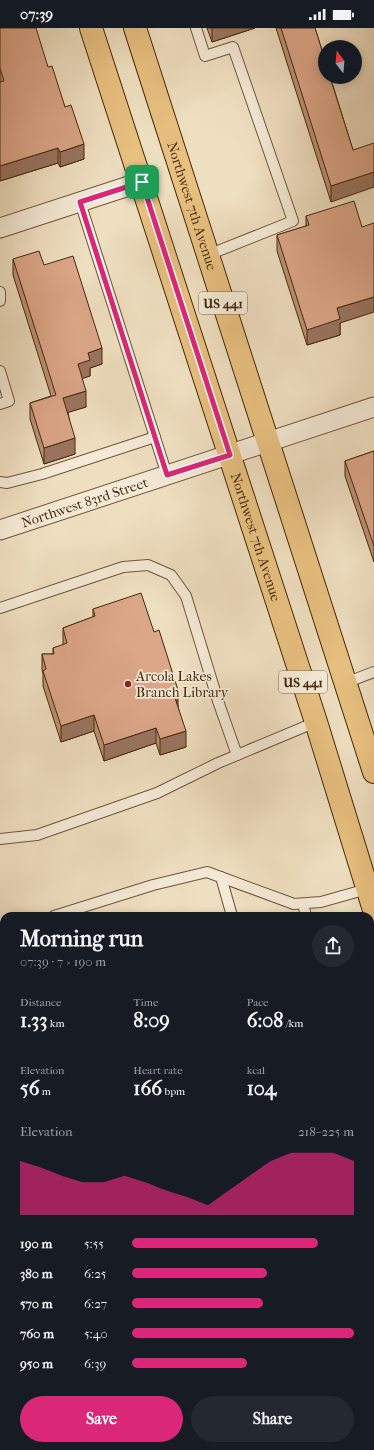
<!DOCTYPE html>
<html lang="en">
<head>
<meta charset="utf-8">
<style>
  :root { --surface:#171b24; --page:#242831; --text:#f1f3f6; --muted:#9ea1a6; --accent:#db2777 }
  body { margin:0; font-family:"IM FELL French Canon",serif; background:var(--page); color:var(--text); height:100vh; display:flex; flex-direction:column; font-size:15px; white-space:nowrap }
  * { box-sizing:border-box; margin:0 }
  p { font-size:13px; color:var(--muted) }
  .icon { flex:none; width:22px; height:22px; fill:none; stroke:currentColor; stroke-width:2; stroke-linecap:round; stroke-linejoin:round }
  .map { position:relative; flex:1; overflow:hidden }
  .panel { position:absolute; left:0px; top:884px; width:374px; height:538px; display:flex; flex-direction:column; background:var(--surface); border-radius:12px 12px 0 0; box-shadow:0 2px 10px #0003 }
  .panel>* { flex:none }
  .needle { width:26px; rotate:344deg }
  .buttons { position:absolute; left:318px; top:12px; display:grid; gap:8px }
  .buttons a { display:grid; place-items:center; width:44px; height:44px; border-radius:50%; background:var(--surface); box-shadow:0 2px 10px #0003; font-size:20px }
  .pin { position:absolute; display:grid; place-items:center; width:34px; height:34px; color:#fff; margin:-17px; border-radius:8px; box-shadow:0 2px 6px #0006 }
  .round { display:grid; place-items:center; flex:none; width:42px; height:42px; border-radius:21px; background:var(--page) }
  .headline { display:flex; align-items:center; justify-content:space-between; height:68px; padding:0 20px }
  h1 { font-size:22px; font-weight:700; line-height:30px }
  .metrics { display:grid; grid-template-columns:repeat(3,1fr); gap:6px; height:68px; padding:4px 20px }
  .metrics div { display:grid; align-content:center }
  .metrics b { font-size:20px; font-weight:700 }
  .metrics small { font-size:11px; font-weight:400 }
  .metrics p { font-size:11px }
  .chart { height:112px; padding:8px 20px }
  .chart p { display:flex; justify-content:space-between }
  .chart svg { width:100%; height:72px; margin-top:4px; fill:var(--accent); opacity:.7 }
  .primary-button { display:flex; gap:8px; margin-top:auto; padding:8px 20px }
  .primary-button a { flex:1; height:46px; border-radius:24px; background:var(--accent); color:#fff; font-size:16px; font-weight:700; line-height:46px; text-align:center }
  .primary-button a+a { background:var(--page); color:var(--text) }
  ul { padding:0 20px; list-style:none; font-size:13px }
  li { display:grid; grid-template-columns:64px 48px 1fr; align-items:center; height:30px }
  li i { height:10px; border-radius:5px; background:var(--accent) }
  .status { display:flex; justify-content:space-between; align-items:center; height:28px; padding:0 20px; background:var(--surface); direction:ltr }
  .status svg { height:11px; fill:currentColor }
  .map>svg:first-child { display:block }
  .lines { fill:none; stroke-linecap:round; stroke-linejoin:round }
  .service-casing { stroke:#6f5738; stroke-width:12 }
  .minor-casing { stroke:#6f5738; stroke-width:21 }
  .primary-casing { stroke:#442a0a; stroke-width:24 }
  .service { stroke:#f5ead7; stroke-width:10 }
  .minor { stroke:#f5ead7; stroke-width:19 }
  .primary { stroke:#e8c080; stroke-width:22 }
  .wall { fill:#bd8f76; stroke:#442a0a }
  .shaded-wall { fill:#9a7460; stroke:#442a0a }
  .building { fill:#dca689; stroke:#442a0a }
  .route-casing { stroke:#fff; stroke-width:8 }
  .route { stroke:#db2777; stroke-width:5 }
  .poi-dot { fill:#8f2418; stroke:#f5ead7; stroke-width:1.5 }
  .labels { text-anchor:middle; stroke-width:3.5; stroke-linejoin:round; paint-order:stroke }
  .shield { fill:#f5ead7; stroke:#796448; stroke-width:1 }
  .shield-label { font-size:13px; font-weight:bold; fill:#442a0a }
  .street-label { font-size:14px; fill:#442a0a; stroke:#f5ead7 }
  .poi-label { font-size:14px; fill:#442a0a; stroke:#f5ead7; text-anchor:start }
</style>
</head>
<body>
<div class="status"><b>07:39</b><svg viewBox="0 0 49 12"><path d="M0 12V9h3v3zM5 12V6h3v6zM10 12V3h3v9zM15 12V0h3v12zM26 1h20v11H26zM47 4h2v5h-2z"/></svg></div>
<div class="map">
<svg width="374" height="1422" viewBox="0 0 374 1422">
  <rect width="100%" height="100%" fill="#efdfc1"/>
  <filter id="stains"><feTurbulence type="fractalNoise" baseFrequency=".005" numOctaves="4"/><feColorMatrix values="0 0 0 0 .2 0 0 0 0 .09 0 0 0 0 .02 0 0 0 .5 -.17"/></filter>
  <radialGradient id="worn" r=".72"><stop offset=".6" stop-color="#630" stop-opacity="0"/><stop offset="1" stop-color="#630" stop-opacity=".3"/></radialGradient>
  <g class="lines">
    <g class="service-casing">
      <g id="service">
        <polyline points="196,0 205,28 233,19 293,193 208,227"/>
        <polyline points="80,174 167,447"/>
        <polyline points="0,264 0,273"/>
        <polyline points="0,343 9,373 0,376"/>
        <polyline points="0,454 7,455 42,446 155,409"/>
        <polyline points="0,580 123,539 148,537 171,547 186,568 218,673 237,727"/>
        <polyline points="345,655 374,644"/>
        <polyline points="0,811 37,807 157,765 218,735 316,694"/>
        <polyline points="221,849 232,888"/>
        <polyline points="303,876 306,888"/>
        <polyline points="54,888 153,857 207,844 294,876 321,874 367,861"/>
        <polyline points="0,905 4,904"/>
        <polyline points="0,1207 4,1206"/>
        <polyline points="370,1245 374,1244"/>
      </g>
    </g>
    <g class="minor-casing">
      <g id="minor">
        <polyline points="0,200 141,154"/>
        <path id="s1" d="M0 502 374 379"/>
      </g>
    </g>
    <g class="primary-casing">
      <g id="primary">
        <path id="s2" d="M91 0 316 694 374 882"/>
        <path id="s3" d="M135 0 374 744"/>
        <polyline points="370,1169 374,1167"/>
        <polyline points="0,1287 4,1285"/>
      </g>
    </g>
    <use href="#service" class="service"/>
    <use href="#minor" class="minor"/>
    <use href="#primary" class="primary"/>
  </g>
  <g class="wall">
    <polygon points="0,0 48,39 65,79 84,131 60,139 58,135 0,153"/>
    <polygon points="207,0 255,0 212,14"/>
    <polygon points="276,0 315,0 353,122 331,174"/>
    <polygon points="306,188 362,199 340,295 340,307 307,317 277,223 277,207 306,198"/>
    <polygon points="13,231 44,237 102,336 90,340 90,348 82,350 86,379 68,384 75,426 44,436 30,391 30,375 51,368 13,247"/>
    <polygon points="374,423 374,534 345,448 345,433"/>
    <polygon points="93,581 178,678 186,719 160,727 156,715 104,733 94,703 61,714 43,658 43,646 42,642 42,626 53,626 53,620 63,617 63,600 93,589"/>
    <polygon points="374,1309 374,1422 360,1422 359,1418 370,1418 370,1310"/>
    <polygon points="114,1418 156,1418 156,1422 115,1422"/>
  </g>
  <g class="shaded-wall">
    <polygon points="212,0 255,0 212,14"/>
    <polygon points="84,116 84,131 60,139 60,124"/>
    <polygon points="58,120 58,135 0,153 0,138"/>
    <polygon points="374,144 374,159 331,174 331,158"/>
    <polygon points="374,269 374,284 340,295 340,307 307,317 307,302 337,280"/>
    <polygon points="102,320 102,336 90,340 90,348 78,352 78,336 88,325"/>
    <polygon points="86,363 86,379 63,386 63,370"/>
    <polygon points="75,410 75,426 44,436 44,420"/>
    <polygon points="178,662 178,678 173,664"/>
    <polygon points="94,687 94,703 61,714 61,698"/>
    <polygon points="156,700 156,715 104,733 104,717"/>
    <polygon points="186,703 186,719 160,727 160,711"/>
    <polygon points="374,1331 374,1344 370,1345 370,1332"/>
    <polygon points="59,1418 68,1418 59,1421"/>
    <polygon points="303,1418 319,1418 307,1422 303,1422"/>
    <polygon points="156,1420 156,1422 150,1422"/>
  </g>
  <g class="building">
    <polygon points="0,0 36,0 48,39 52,38 65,79 71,77 84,116 60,124 58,120 0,138 0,54 4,53 0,40"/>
    <polygon points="281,0 315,0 325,32 325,49 330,49 353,122 374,115 374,144 331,158"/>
    <polygon points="354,173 362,199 374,195 374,269 337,280 340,291 307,302 277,207 309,197 306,188"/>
    <polygon points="39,223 44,237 73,228 102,320 88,325 90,332 78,336 86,363 63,370 75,410 44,420 30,375 56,367 13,231"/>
    <polygon points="374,423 374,518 345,433"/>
    <polygon points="141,565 154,604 159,602 178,662 173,664 186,703 160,711 156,700 104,717 94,687 61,698 43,643 46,641 42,626 54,626 53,620 67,615 63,600 95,588 93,581"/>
    <polygon points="374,1309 374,1331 370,1332 370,1310"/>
    <polygon points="374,1343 374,1422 365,1422 363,1418 370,1418 370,1355 374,1354 370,1345"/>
    <polygon points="117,1418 156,1418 156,1420 150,1422 118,1422"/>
  </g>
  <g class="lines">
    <g class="route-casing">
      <polygon id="route" points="142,154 230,427 167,447 80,174"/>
    </g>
    <use href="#route" class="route"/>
  </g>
  <circle class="poi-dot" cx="128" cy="656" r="4"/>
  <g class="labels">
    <g class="shield">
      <rect x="199" y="264" width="48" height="22" rx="3"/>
      <rect x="279" y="643" width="48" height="22" rx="3"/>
    </g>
    <g class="shield-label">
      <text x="223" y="280">US 441</text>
      <text x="303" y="659">US 441</text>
    </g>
    <g class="street-label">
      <text dy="5" stroke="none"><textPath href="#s3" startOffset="187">Northwest 7th Avenue</textPath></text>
      <text dy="5" stroke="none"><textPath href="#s1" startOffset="89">Northwest 83rd Street</textPath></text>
      <text dy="5" stroke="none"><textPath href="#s2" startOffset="535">Northwest 7th Avenue</textPath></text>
    </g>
    <g class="poi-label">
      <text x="136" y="653">Arcola Lakes<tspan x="136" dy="16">Branch Library</tspan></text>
    </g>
  </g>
  <rect width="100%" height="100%" filter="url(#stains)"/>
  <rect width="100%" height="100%" fill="url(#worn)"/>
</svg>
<div class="buttons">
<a><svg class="needle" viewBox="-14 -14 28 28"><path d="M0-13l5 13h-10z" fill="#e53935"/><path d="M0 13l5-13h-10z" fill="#9ea1a6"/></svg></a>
</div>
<div class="pin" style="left:142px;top:154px;background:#1e9e55"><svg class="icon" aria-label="arrive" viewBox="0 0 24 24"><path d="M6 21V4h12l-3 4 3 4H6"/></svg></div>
<section class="panel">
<div class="headline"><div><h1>Morning run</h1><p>07:39 · 7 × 190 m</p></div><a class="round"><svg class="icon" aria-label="share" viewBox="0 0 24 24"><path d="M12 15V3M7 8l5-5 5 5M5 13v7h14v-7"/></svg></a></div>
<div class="metrics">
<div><p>Distance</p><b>1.33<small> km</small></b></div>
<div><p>Time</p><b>8:09</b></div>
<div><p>Pace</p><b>6:08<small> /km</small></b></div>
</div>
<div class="metrics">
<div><p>Elevation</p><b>56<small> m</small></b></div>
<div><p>Heart rate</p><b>166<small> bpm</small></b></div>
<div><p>kcal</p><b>104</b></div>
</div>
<div class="chart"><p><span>Elevation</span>218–225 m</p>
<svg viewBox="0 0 160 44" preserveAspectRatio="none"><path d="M0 44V11L10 15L20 20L30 24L40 24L50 20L60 24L70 29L80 33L90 38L100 29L110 20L120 11L130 6L140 6L150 6L160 11V44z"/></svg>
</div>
<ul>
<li><b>190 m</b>5:55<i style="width:84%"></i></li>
<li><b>380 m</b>6:25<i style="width:61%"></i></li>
<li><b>570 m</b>6:27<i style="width:59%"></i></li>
<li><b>760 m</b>5:40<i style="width:100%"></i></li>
<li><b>950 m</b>6:39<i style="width:52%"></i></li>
</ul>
<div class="primary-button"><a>Save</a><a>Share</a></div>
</section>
</div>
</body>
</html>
